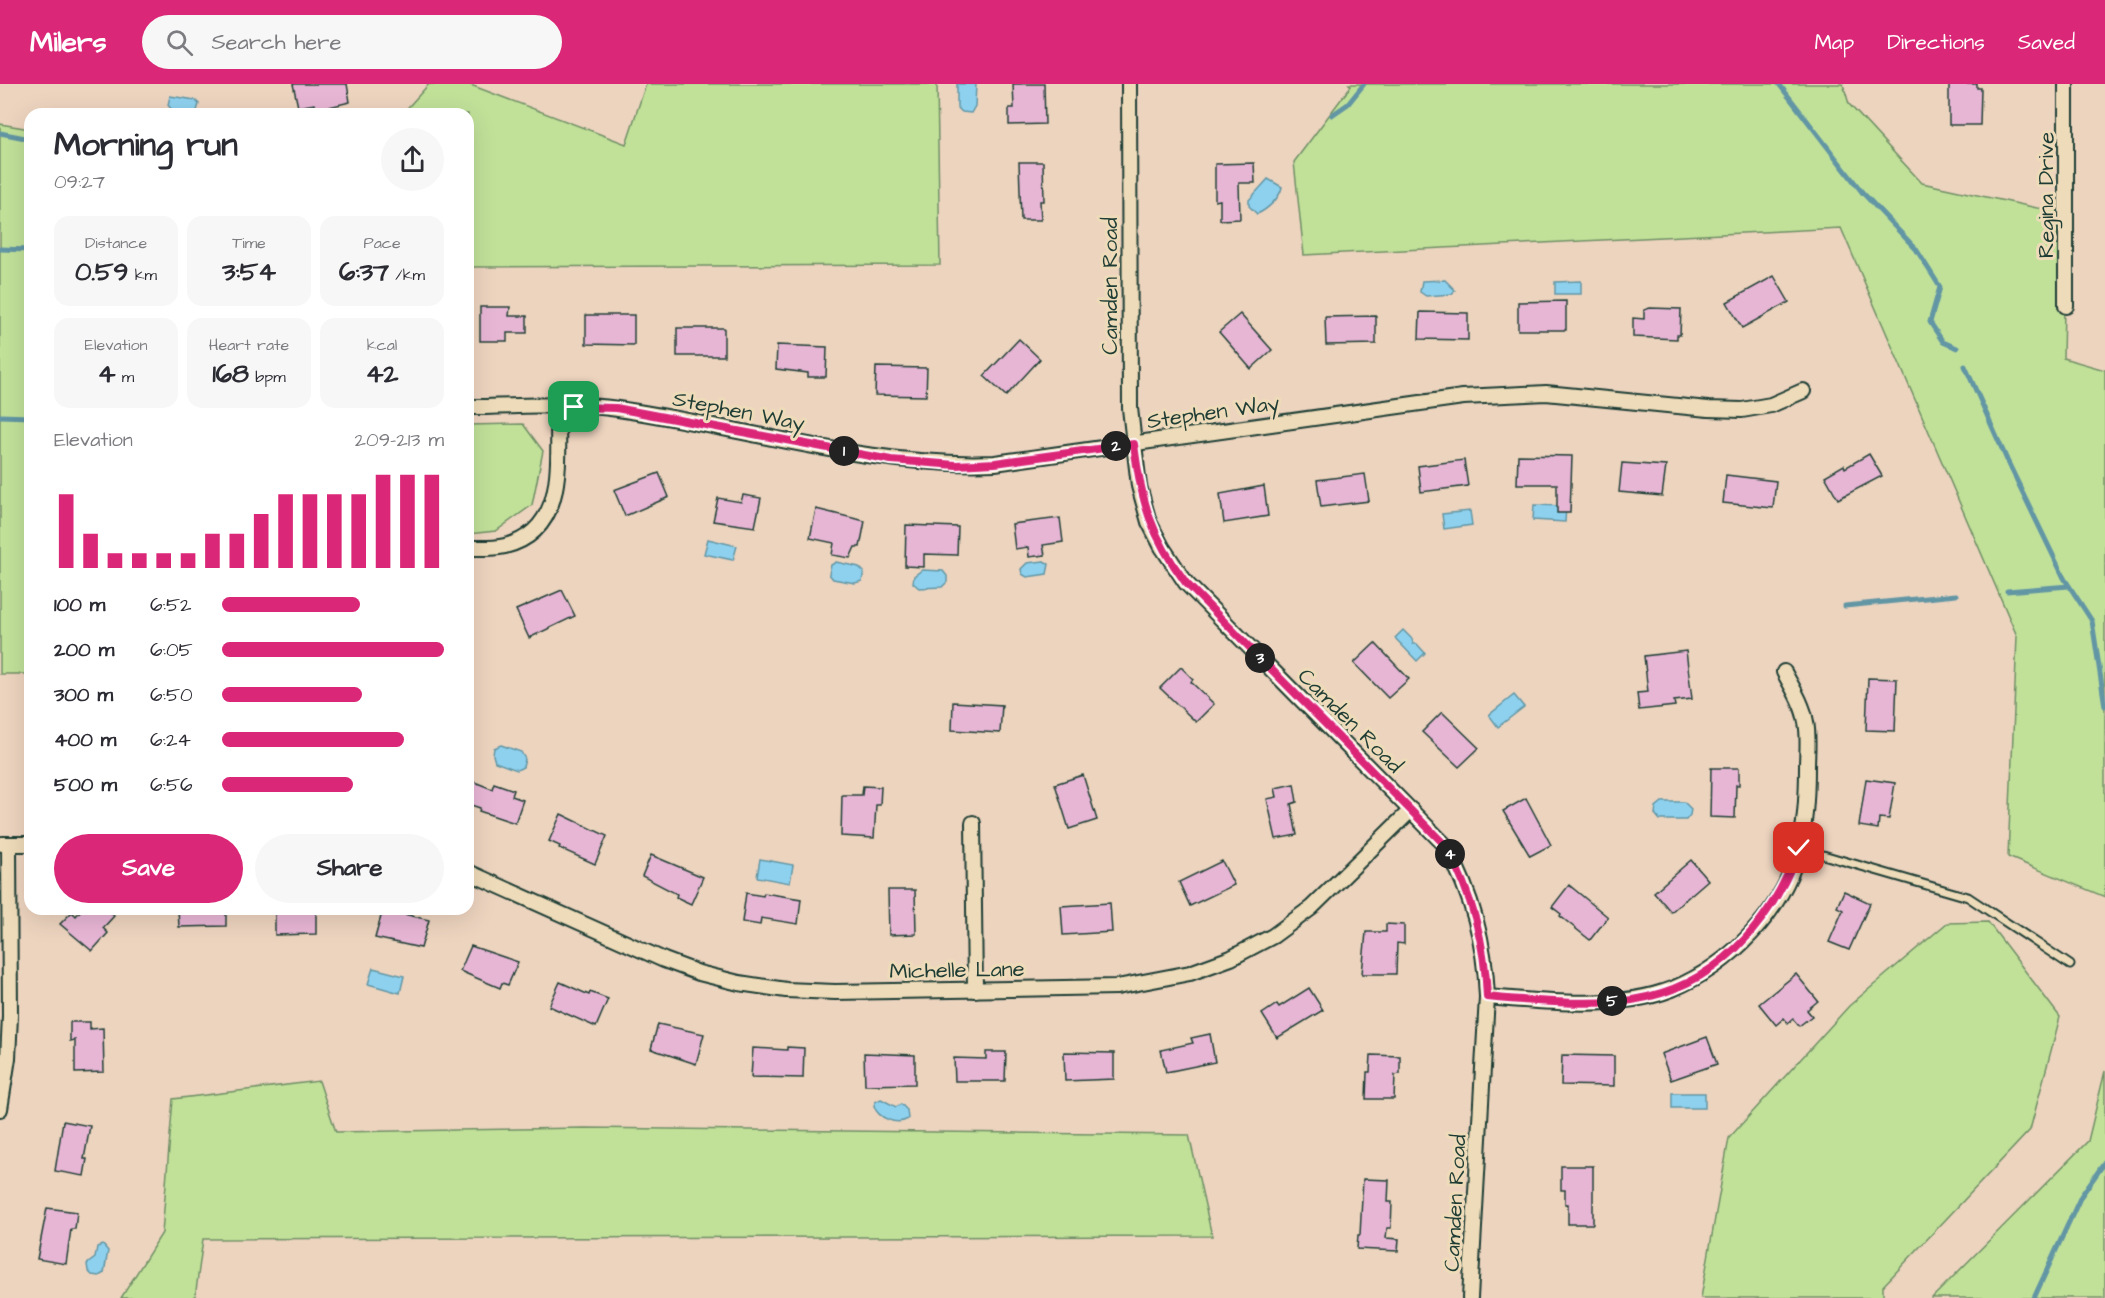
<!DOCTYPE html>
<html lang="en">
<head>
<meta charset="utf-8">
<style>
  :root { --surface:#fff; --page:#f7f7f7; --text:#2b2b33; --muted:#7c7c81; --accent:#db2777 }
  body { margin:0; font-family:"Architects Daughter",sans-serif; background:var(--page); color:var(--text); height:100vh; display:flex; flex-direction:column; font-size:22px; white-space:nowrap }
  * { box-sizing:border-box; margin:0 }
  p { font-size:20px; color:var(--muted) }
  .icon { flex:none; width:33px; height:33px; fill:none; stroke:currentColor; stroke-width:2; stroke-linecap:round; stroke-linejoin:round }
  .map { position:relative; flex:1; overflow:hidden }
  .details { position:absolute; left:24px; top:24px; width:450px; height:807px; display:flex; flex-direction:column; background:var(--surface); border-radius:18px; box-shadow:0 6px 24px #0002 }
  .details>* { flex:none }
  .pin { position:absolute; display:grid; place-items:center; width:51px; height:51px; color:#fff; margin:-26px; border-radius:12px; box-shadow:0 3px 9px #0006 }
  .km { position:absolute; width:30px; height:30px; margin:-15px; border-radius:50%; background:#222; color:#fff; font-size:16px; line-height:30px; text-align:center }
  .round { display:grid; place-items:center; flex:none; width:63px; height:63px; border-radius:32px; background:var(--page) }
  .overview { display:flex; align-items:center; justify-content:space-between; height:102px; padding:0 30px }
  h1 { font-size:33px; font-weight:700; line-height:45px }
  .figures { display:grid; grid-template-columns:repeat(3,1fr); gap:9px; height:102px; padding:6px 30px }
  .figures div { display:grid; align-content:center; border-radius:15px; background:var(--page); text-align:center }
  .figures b { font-size:26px; font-weight:700 }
  .figures small { font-size:16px; font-weight:400 }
  .figures p { font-size:16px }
  .chart { height:168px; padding:12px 30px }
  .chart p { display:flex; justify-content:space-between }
  .chart svg { width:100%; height:108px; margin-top:6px; stroke:var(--accent); stroke-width:6 }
  .button { display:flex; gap:12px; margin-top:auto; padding:12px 30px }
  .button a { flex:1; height:69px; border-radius:36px; background:var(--accent); color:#fff; font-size:24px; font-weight:700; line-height:69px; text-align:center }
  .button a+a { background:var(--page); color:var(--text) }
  ul { padding:0 30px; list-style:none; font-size:20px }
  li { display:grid; grid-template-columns:96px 72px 1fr; align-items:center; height:45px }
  li i { height:15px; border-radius:8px; background:var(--accent) }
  header { display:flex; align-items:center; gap:36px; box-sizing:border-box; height:84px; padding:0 30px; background:var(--accent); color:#fff }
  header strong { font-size:28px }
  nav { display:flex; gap:33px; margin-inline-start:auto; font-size:21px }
  .search { width:420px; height:54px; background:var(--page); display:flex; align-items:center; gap:15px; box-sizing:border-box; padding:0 21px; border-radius:33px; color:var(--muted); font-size:22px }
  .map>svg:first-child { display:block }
  .green { fill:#c1e199; stroke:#708f66; stroke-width:1.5 }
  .water { fill:#8ed1ef; stroke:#6296a4; stroke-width:1.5 }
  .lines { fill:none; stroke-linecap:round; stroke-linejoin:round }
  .stream { stroke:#6296a4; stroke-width:5 }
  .building { fill:#e8b6d5; stroke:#1f3d34; stroke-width:1.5 }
  .lane-casing { stroke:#1f3d34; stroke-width:11 }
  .street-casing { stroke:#1f3d34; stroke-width:18 }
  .lane { stroke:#eedbb9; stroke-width:7 }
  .street { stroke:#eedbb9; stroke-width:14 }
  .route-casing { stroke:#fff; stroke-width:12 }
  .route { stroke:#db2777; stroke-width:8 }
  .labels { text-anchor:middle; stroke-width:6; stroke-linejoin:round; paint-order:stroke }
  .street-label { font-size:22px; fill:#1f3d34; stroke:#eedbb9 }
</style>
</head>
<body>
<header>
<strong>Milers</strong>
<div class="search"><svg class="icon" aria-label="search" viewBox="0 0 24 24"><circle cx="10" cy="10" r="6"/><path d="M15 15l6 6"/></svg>Search here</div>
<nav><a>Map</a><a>Directions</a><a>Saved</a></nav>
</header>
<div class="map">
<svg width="2105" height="1214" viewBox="0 0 2105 1214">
  <rect width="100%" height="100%" fill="#edd4bf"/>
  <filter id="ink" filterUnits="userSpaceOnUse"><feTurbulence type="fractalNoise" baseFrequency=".0167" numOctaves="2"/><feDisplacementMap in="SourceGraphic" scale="12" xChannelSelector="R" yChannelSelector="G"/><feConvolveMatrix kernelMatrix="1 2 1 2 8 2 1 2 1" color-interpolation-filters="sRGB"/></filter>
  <g filter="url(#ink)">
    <g class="green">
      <polygon points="429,0 468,0 626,60 646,0 937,0 940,181 468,183 468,30 402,30"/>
      <polygon points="1349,0 1843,0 1849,20 1922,99 2037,124 2066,125 2063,274 2105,286 2105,813 2008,773 2017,552 1841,144 1304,171 1294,78 1351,2"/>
      <polygon points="0,40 30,45 30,590 0,590"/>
      <polygon points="523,340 543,367 532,421 496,447 468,450 468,341"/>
      <polygon points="1988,838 2060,933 2030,1046 1883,1202 1883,1214 1701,1214 1729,1054 1849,922 1947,839"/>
      <polygon points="2105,987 2105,1214 1932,1214 2088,1057"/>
      <polygon points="319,997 336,1048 585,1044 1189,1051 1212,1152 203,1155 195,1214 121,1214 162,1149 173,1015"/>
    </g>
    <g class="water">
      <polygon points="957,0 976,0 975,22 971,29 962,28 957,23"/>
      <polygon points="170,12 195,16 199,20 197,27 191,30 172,26 168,21"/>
      <path d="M1268 95 1282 103C1280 114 1267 126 1257 130L1249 122V116Z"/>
      <polygon points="1445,196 1455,206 1452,210 1426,212 1420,208 1422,197"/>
      <polygon points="1581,197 1581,210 1555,210 1555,198"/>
      <polygon points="1534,421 1566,422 1565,438 1533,436"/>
      <polygon points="1470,427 1472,441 1444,445 1442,430"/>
      <polygon points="708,455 737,462 733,476 704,470"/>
      <polygon points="1044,477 1049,480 1047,490 1027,493 1022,490 1021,485 1027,479"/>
      <polygon points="836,478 859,483 864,488 862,497 855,499 833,495 829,490 831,481"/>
      <polygon points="922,486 943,487 947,492 947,498 942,503 919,504 913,499 914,492"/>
      <polygon points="1403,546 1412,555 1413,560 1417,560 1425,569 1417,577 1395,554"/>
      <polygon points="1514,611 1524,623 1498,643 1489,631"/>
      <polygon points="501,661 521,668 525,675 523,683 517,686 495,678 493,671 494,664"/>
      <polygon points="1662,718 1684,718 1691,725 1690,731 1686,736 1660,736 1655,730 1656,723"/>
      <polygon points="760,775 793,781 790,799 757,793"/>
      <polygon points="373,884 404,892 400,909 368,900"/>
      <rect x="1672" y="1009" width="33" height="15"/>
      <path d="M881 1015 896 1023 901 1020 907 1026 908 1035C896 1042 878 1034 874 1022L875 1018Z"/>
      <polygon points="103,1161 108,1167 104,1189 99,1192 92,1191 88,1187 87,1180 95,1174 97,1163"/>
    </g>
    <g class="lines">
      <g class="stream">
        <polyline points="1779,0 1862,108 1916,165 1940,203 1930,238 1943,258 1957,264"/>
        <polyline points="1332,31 1348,20 1364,0"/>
        <polyline points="0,49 30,55"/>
        <polyline points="0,165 30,166"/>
        <polyline points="1965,282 2007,376 2064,494 2092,537 2105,622"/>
        <polyline points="0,332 30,333"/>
        <polyline points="2007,507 2069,502"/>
        <polyline points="1845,522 1956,511"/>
        <polyline points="2034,1214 2081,1112 2105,1078"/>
      </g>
    </g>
    <g class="building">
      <polygon points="293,0 347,0 350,18 329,23 330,28 316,30 314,20 298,23"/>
      <polygon points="1013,0 1044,0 1045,40 1009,41 1009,24 1014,24"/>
      <polygon points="1949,0 1977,0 1977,4 1981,4 1980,41 1949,41"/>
      <polygon points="1019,78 1043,78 1044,117 1040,117 1041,136 1021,136"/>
      <polygon points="1254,79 1255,99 1239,99 1240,135 1220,136 1220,116 1215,117 1215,80"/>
      <polygon points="1774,192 1789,218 1742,244 1727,218"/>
      <polygon points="1566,217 1566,246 1518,246 1518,218"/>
      <polygon points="480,223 510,223 509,232 527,232 527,249 507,249 507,257 480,257"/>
      <polygon points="1650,224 1681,225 1680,251 1677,251 1677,255 1633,253 1633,234 1644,235 1644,226"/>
      <polygon points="1420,228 1468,229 1468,256 1419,255"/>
      <polygon points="1240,230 1272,266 1251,285 1219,248"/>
      <polygon points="586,231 634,231 634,261 586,260"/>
      <polygon points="1376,232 1376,260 1326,261 1325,233"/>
      <rect x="677" y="244" width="47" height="28"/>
      <polygon points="1019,255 1040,275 1006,312 984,292"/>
      <polygon points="777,261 827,263 826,293 808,293 808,289 776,285"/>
      <polygon points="876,283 927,284 926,312 875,311"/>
      <polygon points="1869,370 1882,392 1838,415 1825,392 1844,381 1845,384"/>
      <polygon points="1518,371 1572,372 1570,429 1557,429 1557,400 1517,400"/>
      <polygon points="1464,376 1468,402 1421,408 1418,382"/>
      <polygon points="1622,379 1666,382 1662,412 1619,408"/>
      <polygon points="659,389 669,413 625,432 614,406"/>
      <polygon points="1365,390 1369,417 1321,423 1317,396"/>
      <polygon points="1726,391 1776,397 1773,424 1723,419"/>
      <polygon points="1264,402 1268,432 1224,439 1220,410"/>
      <polygon points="743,411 761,414 755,443 713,437 718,414 741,418"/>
      <polygon points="816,425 865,437 860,463 855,463 850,474 832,471 834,459 810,454"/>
      <polygon points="1060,434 1063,458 1043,461 1045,471 1029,473 1028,463 1015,465 1012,440"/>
      <polygon points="906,441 958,443 957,471 924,470 924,483 905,482"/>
      <polygon points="562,506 575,532 529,554 516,526"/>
      <polygon points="1375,559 1409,595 1388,614 1354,579"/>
      <polygon points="1686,567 1692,615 1674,617 1675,622 1639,626 1637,609 1648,608 1644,572"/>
      <polygon points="1181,583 1193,595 1191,598 1214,620 1196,638 1160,604"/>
      <polygon points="1868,594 1897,595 1895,647 1866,646"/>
      <polygon points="953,618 1002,621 1000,649 952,646"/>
      <polygon points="1442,628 1479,664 1459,683 1422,648"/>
      <polygon points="1711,684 1739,684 1739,701 1736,701 1735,734 1710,733"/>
      <polygon points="1083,691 1097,736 1069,745 1055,700"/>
      <polygon points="1866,695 1895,699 1889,735 1879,734 1878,745 1859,742"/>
      <polygon points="472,697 492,705 494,699 514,706 512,712 523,716 515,739 479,727 480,724 468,720 468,707"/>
      <polygon points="1294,700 1297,718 1291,720 1297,751 1276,755 1267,715 1277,713 1275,704"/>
      <polygon points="863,702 881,703 880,721 876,721 874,754 841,752 842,711 862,711"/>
      <polygon points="1526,714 1551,761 1530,772 1503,727"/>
      <polygon points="561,730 607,752 595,780 559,764 560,762 549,757"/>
      <polygon points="651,771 703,793 691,820 676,813 677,810 642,792"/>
      <polygon points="1691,776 1708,796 1671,828 1654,808"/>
      <polygon points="1222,777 1234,801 1190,822 1179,798"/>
      <polygon points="1569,801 1608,833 1590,856 1560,832 1561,830 1552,823"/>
      <polygon points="888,806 915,806 916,850 889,851"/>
      <polygon points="1844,807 1870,819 1849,866 1829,858 1843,826 1837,823"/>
      <polygon points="746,809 763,812 764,809 801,815 798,840 761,834 760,841 742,838"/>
      <polygon points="1110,819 1112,848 1063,851 1061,822"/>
      <polygon points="82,825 107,825 114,832 103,844 108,849 92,867 60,840 72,828 76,832"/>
      <polygon points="178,825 226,825 226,842 179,843"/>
      <polygon points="275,825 316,825 316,850 275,851"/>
      <polygon points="383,825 429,836 421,864 375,854"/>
      <polygon points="1386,840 1404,841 1404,860 1397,859 1396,890 1362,890 1366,848 1386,848"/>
      <polygon points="471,862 518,878 508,901 502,899 500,904 460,887"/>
      <polygon points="1796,890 1818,917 1807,926 1812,932 1799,942 1793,935 1788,939 1784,934 1776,941 1759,920"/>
      <polygon points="560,898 589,911 590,908 608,915 596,943 549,922"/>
      <polygon points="1309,904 1323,926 1277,954 1262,930 1277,920 1279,923"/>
      <polygon points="70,938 90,938 90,945 103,944 104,988 75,989 75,956 70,957"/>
      <polygon points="658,940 704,950 696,980 651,965"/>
      <polygon points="1210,950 1215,978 1166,988 1161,966 1193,959 1191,954"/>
      <polygon points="1707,953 1717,980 1671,996 1661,970"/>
      <polygon points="787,963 804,964 803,994 751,993 753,964 787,966"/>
      <polygon points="986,968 1006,968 1005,997 955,997 954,974 986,975"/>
      <polygon points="1064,968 1114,969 1114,995 1065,997"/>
      <polygon points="864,969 915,971 915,1000 865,1001"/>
      <polygon points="1371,971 1400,972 1400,990 1395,991 1394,1015 1366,1015 1367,988 1370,988"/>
      <polygon points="1562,971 1614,972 1614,1002 1561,1001"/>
      <polygon points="63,1037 90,1042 84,1075 87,1075 84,1092 55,1087"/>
      <polygon points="1561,1082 1593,1082 1593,1140 1568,1140 1568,1120 1565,1120 1565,1106 1561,1106"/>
      <polygon points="1363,1095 1389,1096 1388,1118 1392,1118 1391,1144 1387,1144 1386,1154 1399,1155 1398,1167 1357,1165 1358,1151 1360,1151"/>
      <polygon points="47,1124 77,1128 75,1145 71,1145 66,1180 37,1175"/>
    </g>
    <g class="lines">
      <g class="lane-casing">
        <polyline id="lane" points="1799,764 1968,813 2070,881"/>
      </g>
      <g class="street-casing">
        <g id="street">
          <path d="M1129 0 1130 324 1134 360 1139 402 1149 438 1162 463 1186 499 1446 762C1472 811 1485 858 1487 913L1470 1214"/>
          <polyline points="2066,222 2066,0"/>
          <path d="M468 323C516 323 570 318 618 325 744 343 867 384 995 379L1463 313 1546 309 1708 325 1742 326 1771 321 1803 307"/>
          <path d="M468 464C480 464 493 465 505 462 569 446 557 372 558 323"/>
          <polyline points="973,739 975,906"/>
          <polyline points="2,760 30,760"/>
          <polyline points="468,788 664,876 699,889 739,899 786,906 835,908 1117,903 1190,889 1231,874 1273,852 1311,824 1411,726"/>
          <path d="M1487 913C1544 918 1618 926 1672 905 1731 881 1783 827 1799 765 1806 738 1807 710 1807 683 1807 669 1809 652 1806 638 1803 620 1792 603 1784 588"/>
          <polyline points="0,1025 8,974 10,932 9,760"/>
        </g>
      </g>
      <use href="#lane" class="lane"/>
      <use href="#street" class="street"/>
    </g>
  </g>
  <g class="lines" filter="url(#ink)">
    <g class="route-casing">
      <path id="route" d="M574 323 616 324 891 376 956 381 995 379 1134 360C1141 417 1151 452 1186 499L1446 762C1472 811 1485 858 1487 913 1528 917 1592 922 1632 916 1716 903 1771 840 1799 764"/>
    </g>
    <use href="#route" class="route"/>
  </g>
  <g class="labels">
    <g class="street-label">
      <text transform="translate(2045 111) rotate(-90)" y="8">Regina Drive</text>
      <text transform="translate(1109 202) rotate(-90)" y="8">Camden Road</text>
      <text transform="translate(739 326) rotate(11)" y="8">Stephen Way</text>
      <text transform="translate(1213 327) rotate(-8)" y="8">Stephen Way</text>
      <text transform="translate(1351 636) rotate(45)" y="8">Camden Road</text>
      <text transform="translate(957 885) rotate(-1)" y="8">Michelle Lane</text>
      <text transform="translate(1454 1119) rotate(-87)" y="8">Camden Road</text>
    </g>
  </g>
</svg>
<div class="pin" style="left:574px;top:323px;background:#1e9e55"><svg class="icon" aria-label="arrive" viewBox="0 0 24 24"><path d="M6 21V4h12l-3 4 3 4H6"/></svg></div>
<div class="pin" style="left:1799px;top:764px;background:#d93025"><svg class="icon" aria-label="check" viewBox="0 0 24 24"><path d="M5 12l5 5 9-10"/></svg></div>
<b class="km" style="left:844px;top:367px">1</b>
<b class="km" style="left:1116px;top:362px">2</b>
<b class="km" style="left:1260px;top:574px">3</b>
<b class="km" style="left:1450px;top:770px">4</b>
<b class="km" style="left:1612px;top:917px">5</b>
<section class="details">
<div class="overview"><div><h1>Morning run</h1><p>09:27</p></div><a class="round"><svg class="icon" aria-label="share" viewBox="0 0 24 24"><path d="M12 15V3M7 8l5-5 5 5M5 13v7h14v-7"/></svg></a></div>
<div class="figures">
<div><p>Distance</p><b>0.59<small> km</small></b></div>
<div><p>Time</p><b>3:54</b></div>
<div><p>Pace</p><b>6:37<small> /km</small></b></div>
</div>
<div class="figures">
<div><p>Elevation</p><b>4<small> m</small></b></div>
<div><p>Heart rate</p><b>168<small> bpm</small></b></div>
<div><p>kcal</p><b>42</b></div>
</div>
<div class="chart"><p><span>Elevation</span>209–213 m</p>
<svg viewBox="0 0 160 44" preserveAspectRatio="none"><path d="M5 44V14M15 44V30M25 44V38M35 44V38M45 44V38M55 44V38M65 44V30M75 44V30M85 44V22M95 44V14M105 44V14M115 44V14M125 44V14M135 44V6M145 44V6M155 44V6"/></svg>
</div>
<ul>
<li><b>100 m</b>6:52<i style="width:62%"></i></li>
<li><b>200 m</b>6:05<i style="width:100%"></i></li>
<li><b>300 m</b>6:50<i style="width:63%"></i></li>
<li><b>400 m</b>6:24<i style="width:82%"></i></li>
<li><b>500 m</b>6:56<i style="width:59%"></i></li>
</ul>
<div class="button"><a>Save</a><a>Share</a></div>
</section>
</div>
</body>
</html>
